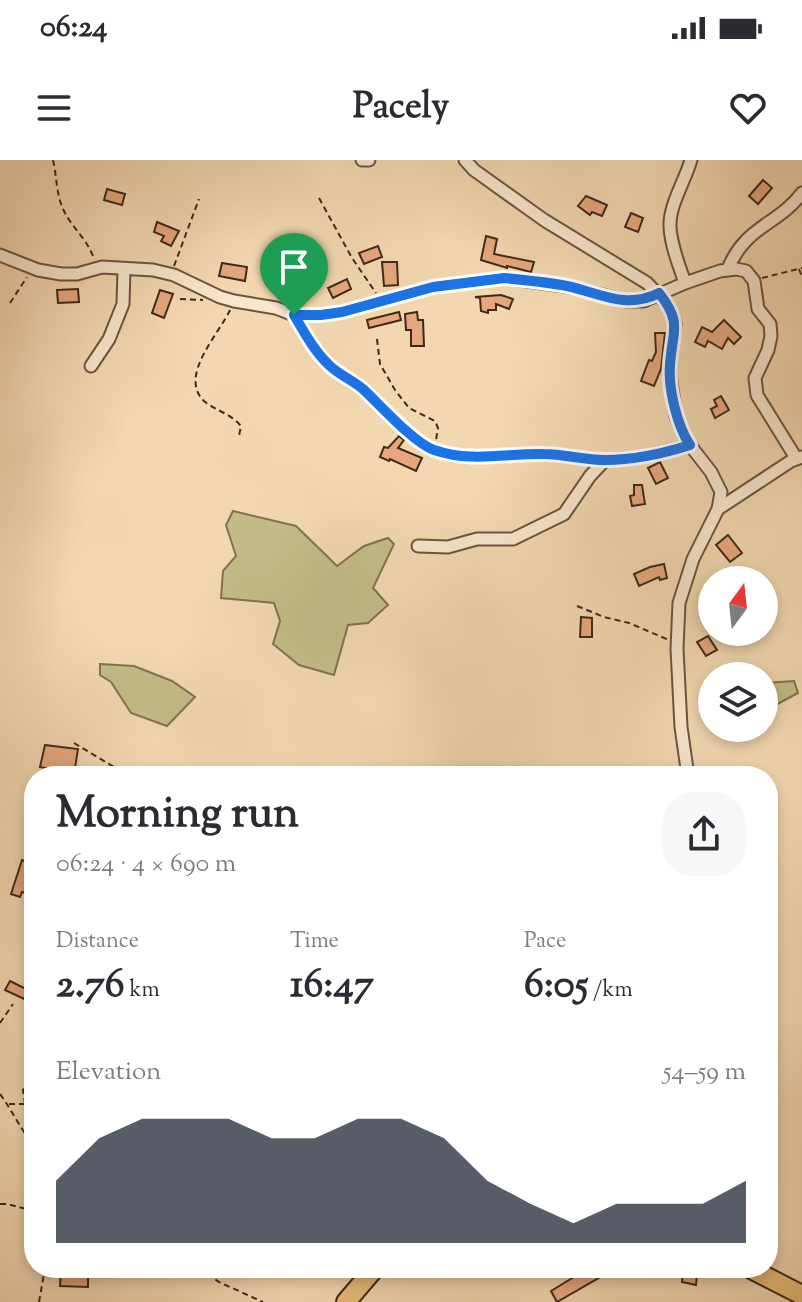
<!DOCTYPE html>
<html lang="en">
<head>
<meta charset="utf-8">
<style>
  :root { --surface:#fff; --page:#f7f7f7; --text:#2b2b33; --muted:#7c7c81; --accent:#111827 }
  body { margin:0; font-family:"Sorts Mill Goudy",serif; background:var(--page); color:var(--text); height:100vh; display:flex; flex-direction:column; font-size:30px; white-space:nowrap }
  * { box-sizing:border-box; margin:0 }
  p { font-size:26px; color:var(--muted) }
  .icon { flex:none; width:44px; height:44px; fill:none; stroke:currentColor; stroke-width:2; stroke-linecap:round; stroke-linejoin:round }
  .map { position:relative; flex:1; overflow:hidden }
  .drawer { position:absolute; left:24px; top:606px; width:754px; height:512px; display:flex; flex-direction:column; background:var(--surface); border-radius:32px; box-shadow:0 4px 12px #0003 }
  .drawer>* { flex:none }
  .needle { width:52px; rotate:15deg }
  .buttons { position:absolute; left:698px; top:406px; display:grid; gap:16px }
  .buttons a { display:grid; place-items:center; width:80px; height:80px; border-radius:50%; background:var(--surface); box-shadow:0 4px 12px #0003; font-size:40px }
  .pin { position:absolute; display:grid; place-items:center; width:68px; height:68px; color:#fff; margin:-82px -34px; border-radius:50% 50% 50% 0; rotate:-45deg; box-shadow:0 0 8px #0007 }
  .pin .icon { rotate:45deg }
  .round { display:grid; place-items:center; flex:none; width:84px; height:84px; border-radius:32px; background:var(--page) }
  .headline { display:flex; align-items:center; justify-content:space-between; height:136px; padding:0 32px }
  h1 { font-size:44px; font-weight:700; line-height:60px }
  .figures { display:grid; grid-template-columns:repeat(3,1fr); gap:12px; height:136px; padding:8px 32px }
  .figures div { display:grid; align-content:center }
  .figures b { font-size:40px; font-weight:700 }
  .figures small { font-size:22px; font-weight:400 }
  .figures p { font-size:22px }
  .chart { height:224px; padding:16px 32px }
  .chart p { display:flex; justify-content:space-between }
  .chart svg { width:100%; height:144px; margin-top:8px; fill:var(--accent); opacity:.7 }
  .status { display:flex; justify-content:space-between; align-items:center; height:56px; padding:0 40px; background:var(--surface); direction:ltr }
  .status svg { height:22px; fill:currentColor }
  header { display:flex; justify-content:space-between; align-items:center; height:104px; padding:0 32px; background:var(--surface); font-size:36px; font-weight:700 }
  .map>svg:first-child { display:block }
  .green { fill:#c3bc86; stroke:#827250; stroke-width:2 }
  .building { fill:#e7a77c; stroke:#402919; stroke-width:2 }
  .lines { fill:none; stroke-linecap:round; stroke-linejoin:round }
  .street-casing { stroke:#6c543f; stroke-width:15 }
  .primary-casing { stroke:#402919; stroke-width:22 }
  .path { stroke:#402919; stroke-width:2; stroke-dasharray:6 4; stroke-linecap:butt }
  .street { stroke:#f7e5cc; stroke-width:11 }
  .primary { stroke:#e9bc78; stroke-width:18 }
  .route-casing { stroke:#fff; stroke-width:16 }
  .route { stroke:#1a73e8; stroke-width:10 }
</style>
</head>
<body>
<div class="status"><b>06:24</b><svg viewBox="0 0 49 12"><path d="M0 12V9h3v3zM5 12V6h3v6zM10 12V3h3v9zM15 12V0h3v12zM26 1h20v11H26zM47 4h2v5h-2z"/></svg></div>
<header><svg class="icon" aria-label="menu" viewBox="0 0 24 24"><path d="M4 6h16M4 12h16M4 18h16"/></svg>Pacely<svg class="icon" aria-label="heart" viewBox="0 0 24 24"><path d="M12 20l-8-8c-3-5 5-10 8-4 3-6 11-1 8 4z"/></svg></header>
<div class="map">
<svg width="802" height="1142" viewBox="0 0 802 1142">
  <rect width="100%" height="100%" fill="#f2d7b0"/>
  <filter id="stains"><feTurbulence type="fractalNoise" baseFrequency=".0025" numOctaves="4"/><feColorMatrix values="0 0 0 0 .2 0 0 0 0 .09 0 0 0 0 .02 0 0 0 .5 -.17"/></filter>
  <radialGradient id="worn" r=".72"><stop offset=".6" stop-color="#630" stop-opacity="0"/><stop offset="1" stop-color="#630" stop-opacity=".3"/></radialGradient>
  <g class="green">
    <polygon points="233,351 296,366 337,406 364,386 388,378 394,384 373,428 388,445 368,463 348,465 334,515 299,505 273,484 280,461 274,443 221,438 223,411 236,396 226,365"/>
    <polygon points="100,504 134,506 172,521 195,537 167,566 131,553 111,522 100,515"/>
    <polygon points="794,521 798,533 772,547 764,547 764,523"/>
  </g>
  <g class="building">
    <polygon points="763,20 772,28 758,44 749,36"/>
    <polygon points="107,29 125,34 122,45 104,40"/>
    <polygon points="586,36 607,45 602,56 592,52 590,55 578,46"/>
    <polygon points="631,53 643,58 638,72 625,67"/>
    <polygon points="157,62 179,71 171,86 161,81 164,76 154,72"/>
    <polygon points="486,76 497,79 494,94 534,102 531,112 507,106 507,108 481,100"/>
    <polygon points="378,86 382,97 364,104 359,93"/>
    <polygon points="382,102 397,102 398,125 384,126"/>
    <polygon points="222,103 247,107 245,121 219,116"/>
    <polygon points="347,119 351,129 333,138 328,128"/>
    <polygon points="78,129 79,142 58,143 57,130"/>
    <polygon points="160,130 173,134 164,158 152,153"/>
    <polygon points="501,135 513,139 509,149 496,144 496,150 488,150 488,153 481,151 480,138 475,137"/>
    <polygon points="399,152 401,160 369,168 367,160"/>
    <polygon points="417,152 418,160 423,160 424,186 411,186 411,170 406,170 405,154"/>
    <polygon points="724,160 741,177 734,184 728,178 722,189 708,181 705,187 695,182 702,167 712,172"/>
    <polygon points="655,173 665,173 661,209 654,226 641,221 649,200 652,201 656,192"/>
    <polygon points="721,236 729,250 715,258 711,249 717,246 714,240"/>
    <polygon points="399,276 404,280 398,288 422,298 416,311 390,299 389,301 380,297 384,287 388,288"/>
    <polygon points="660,302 668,318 656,324 648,308"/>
    <polygon points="634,325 642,325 645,344 632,346 630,336 634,335"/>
    <polygon points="728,375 742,393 730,402 716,385"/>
    <polygon points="664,404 667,418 660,420 659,417 639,426 634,414 650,407"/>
    <polygon points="581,457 592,458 592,477 580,477"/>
    <polygon points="708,476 717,490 706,496 697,482"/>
    <polygon points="45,585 78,589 74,614 40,607"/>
    <polygon points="22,700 29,703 25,722 30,723 26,733 22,732 20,737 11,734"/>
    <polygon points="10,821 28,830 24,839 5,830"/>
    <polygon points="61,1108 84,1108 84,1114 88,1114 88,1127 60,1126"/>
    <polygon points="580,1108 598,1108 602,1116 557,1142 551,1131 582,1112"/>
    <polygon points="683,1108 695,1108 694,1113 697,1113 696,1125 682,1122"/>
  </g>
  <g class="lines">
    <g class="street-casing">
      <g id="street">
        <polyline points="362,0 369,0"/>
        <polyline points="465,0 474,10 544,60 647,123 666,143 672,154 675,164 669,208 676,256 686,280 711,312 721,332 718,349 693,399 679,443 677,489 681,567 688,616"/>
        <polyline points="0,95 38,110 61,114 77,114 102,107 153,110 174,115 220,137 234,141 276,148 294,155 321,155 342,152 433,127 504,118 571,127 626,141 644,141 685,123 720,111 736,109 746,111 754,121 758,149 770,164 771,176 768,190 755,218 757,235 796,298"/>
        <path d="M728 109C745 66 778 65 802 33"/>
        <path d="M685 123C679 105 671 86 670 67 669 45 685 21 691 0"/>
        <path d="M294 155C304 172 314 191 329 205 339 215 353 220 364 230 380 245 414 283 434 290 471 303 507 293 544 294 564 294 584 300 605 300 634 300 662 293 690 285"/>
        <polyline points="91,206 109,179 123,144 124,109"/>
        <polyline points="718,349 791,301 802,297"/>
        <polyline points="418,386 448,387 477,379 513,379 564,354 590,316 605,300"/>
      </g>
    </g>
    <g class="primary-casing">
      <g id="primary">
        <polyline points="749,1108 802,1135"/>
        <polyline points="346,1142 375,1108"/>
      </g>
    </g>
    <g class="path">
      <path d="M53 0C57 17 56 35 64 51 72 68 90 82 94 100"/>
      <polyline points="319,38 352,98 376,133"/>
      <polyline points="174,106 199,39"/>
      <polyline points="799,109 802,117"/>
      <polyline points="762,118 802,108"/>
      <polyline points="180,139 203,140"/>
      <polyline points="10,143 27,117"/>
      <path d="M230 150C219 174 178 216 204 241 216 251 230 253 241 266L239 276"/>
      <polyline points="377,179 380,204 395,230 409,248 435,261 438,268 436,280"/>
      <polyline points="577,446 604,457 629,463 669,480"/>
      <polyline points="74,583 129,616"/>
      <polyline points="0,863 13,844"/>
      <path d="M0 934C12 950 20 969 34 985"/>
      <polyline points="9,944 25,944 34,948"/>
      <polyline points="25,944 23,930 33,913"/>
      <polyline points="0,1044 7,1044 34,1051"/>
      <polyline points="199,1108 219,1122 263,1142"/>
      <polyline points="545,1108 549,1116"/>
      <polyline points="39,1142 45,1108"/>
    </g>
    <use href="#street" class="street"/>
    <use href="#primary" class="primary"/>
  </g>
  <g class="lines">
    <g class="route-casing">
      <path id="route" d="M504 118C525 120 546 122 567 126 600 133 626 150 659 133 683 163 672 172 670 205 668 228 677 266 690 285 662 294 634 300 605 300 584 300 564 294 544 294 507 293 472 303 434 290 414 283 380 245 364 230 353 220 339 215 329 205 314 191 304 172 294 155H321L342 152 433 127Z"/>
    </g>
    <use href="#route" class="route"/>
  </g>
  <rect width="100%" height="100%" filter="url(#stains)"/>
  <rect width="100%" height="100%" fill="url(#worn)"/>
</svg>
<div class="buttons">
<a><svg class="needle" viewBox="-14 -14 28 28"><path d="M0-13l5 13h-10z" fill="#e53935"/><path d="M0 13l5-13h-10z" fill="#7c7c81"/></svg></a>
<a><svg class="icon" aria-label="layers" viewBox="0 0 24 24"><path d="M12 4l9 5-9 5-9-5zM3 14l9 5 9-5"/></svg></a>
</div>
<div class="pin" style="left:294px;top:155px;background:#1e9e55"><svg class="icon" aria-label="arrive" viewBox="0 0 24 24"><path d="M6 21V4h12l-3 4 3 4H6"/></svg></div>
<section class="drawer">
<div class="headline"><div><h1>Morning run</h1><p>06:24 · 4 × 690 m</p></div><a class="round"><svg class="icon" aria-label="share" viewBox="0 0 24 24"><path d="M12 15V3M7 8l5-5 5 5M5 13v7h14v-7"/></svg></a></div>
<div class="figures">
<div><p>Distance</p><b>2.76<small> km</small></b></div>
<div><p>Time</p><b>16:47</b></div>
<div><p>Pace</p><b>6:05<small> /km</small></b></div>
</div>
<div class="chart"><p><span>Elevation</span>54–59 m</p>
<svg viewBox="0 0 160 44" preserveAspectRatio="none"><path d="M0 44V25L10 12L20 6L30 6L40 6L50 12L60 12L70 6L80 6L90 12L100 25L110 32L120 38L130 32L140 32L150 32L160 25V44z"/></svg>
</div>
</section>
</div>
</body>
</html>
